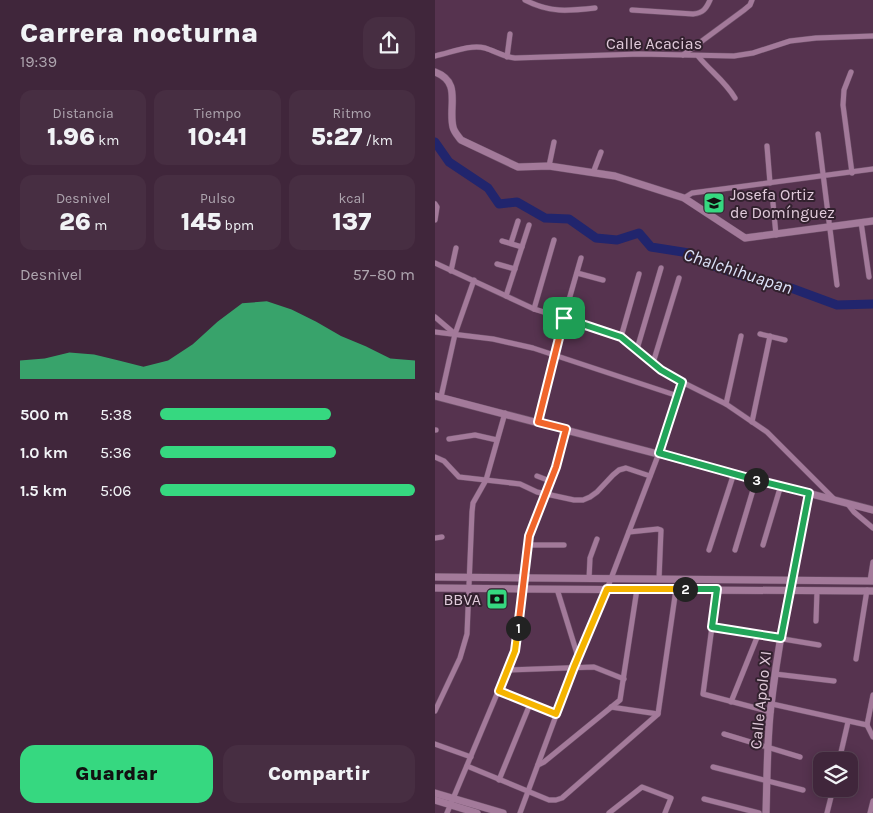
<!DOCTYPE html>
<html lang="es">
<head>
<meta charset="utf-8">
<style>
  :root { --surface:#40263b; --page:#472e42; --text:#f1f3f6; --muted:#aea5af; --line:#594355; --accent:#36d880 }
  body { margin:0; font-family:Karla,sans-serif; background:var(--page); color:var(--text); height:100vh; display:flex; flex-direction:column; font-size:19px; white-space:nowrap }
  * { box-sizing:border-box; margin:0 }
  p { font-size:16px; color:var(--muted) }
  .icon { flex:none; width:28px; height:28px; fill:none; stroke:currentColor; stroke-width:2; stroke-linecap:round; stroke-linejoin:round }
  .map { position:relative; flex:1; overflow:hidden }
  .side { display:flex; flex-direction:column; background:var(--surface); width:435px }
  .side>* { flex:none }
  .buttons { position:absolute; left:378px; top:752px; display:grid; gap:10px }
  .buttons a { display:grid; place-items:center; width:45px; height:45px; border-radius:10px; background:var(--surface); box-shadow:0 2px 12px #0003,0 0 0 1px var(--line); font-size:25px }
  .pin { position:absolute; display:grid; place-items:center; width:42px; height:42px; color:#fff; margin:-21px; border-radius:10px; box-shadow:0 2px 8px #0006 }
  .km { position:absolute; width:25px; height:25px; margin:-12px; border-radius:50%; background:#222; color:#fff; font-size:14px; line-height:25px; text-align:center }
  .round { display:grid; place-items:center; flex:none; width:52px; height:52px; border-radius:15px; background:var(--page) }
  .head { display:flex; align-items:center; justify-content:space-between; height:85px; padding:0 20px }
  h1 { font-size:28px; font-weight:800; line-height:38px }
  .stats { display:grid; grid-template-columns:repeat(3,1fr); gap:8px; height:85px; padding:5px 20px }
  .stats div { display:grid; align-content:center; border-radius:12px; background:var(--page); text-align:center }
  .stats b { font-size:25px; font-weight:800 }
  .stats small { font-size:14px; font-weight:400 }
  .stats p { font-size:14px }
  .chart { height:140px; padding:10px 20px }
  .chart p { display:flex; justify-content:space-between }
  .chart svg { width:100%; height:90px; margin-top:5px; fill:var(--accent); opacity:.7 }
  .cta { display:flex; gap:10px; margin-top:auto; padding:10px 20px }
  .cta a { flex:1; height:58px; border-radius:15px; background:var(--accent); color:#111; font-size:20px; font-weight:800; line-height:58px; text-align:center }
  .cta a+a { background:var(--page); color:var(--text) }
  ul { padding:0 20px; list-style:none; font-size:16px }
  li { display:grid; grid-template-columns:80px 60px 1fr; align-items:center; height:38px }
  li i { height:12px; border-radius:6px; background:var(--accent) }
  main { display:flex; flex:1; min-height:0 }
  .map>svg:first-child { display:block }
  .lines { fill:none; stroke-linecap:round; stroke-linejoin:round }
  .river { stroke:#21256d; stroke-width:9 }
  .street-casing { stroke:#6f526a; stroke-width:6 }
  .secondary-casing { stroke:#6f526a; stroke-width:8 }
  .street { stroke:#a37a9a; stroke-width:5 }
  .secondary { stroke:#a37a9a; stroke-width:7 }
  .split-1-casing { stroke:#fff; stroke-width:10 }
  .split-2-casing { stroke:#fff; stroke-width:10 }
  .split-3-casing { stroke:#fff; stroke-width:10 }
  .split-4-casing { stroke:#fff; stroke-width:10 }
  .split-1 { stroke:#f0652b; stroke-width:6 }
  .split-2 { stroke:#f5b400; stroke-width:6 }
  .split-3 { stroke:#22a559; stroke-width:6 }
  .split-4 { stroke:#22a559; stroke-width:6 }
  .labels { text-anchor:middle; stroke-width:4; stroke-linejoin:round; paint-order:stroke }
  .street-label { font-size:16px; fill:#e0cada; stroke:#32212e }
  .poi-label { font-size:16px; fill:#e0cada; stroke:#32212e; text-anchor:start }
  .water-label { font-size:18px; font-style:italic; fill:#dce2f8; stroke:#32212e }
</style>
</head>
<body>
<main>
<section class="side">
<div class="head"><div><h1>Carrera nocturna</h1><p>19:39</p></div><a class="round"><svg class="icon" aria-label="share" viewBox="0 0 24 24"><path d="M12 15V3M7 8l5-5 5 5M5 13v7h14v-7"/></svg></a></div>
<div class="stats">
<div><p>Distancia</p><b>1.96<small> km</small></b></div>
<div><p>Tiempo</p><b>10:41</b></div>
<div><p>Ritmo</p><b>5:27<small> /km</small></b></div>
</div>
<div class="stats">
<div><p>Desnivel</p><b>26<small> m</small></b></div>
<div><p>Pulso</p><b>145<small> bpm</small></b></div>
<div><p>kcal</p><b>137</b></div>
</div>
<div class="chart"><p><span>Desnivel</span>57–80 m</p>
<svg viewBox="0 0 160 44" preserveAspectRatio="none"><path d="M0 44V35L10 34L20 31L30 32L40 35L50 38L60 35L70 27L80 16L90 7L100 6L110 10L120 16L130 23L140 28L150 34L160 35V44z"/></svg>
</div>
<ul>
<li><b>500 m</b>5:38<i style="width:67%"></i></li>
<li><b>1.0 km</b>5:36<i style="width:69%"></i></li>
<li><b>1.5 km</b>5:06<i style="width:100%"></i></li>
</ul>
<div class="cta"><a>Guardar</a><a>Compartir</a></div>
</section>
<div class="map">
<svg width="438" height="813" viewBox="0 0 438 813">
  <rect width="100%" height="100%" fill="#56334f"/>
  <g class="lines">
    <polyline class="river" points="0,142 14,162 53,188 64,204 82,202 110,218 134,219 161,238 182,240 204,233 216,247 254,253 268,262 304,275 356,288 402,305 438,304"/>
    <g class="street-casing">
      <g id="street">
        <path d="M90 0C115 13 133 11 160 8"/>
        <path d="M197 10 258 14C268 13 271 9 275 0"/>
        <polyline points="248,55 309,10 315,5 317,0"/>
        <path d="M0 56C15 53 35 44 50 48 60 51 69 57 80 58L205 54 299 56 318 53 355 41 381 38 438 36"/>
        <path d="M263 56C275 71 290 81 300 98"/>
        <polyline points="72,57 75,34"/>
        <polyline points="416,72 409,90 408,105 417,173"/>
        <polyline points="383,134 402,285"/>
        <polyline points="332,146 335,183"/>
        <polyline points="114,166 119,142"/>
        <polyline points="158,173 166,152"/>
        <polyline points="249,198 257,193 438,169"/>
        <polyline points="338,203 341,235"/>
        <polyline points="0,204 2,207 0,220"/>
        <polyline points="426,222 434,277"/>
        <polyline points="67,241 87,247"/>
        <polyline points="76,243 83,221"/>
        <polyline points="0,263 99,309 177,333 186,337 233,375 291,404 332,432 399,499"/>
        <polyline points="62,264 80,269"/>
        <polyline points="16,271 21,248"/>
        <polyline points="142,273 168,280"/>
        <polyline points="71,296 94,225"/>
        <polyline points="99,309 119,240"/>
        <polyline points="0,317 20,334"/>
        <polyline points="0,332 58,339 98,348 243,396"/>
        <polyline points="325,334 350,340"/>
        <polyline points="186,337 204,274"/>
        <polyline points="202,349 226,268"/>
        <polyline points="218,363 244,278"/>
        <polyline points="6,397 20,334 39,280"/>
        <polyline points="291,404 306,336"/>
        <polyline points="103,422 129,317 146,258"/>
        <polyline points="317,422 335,336"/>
        <polyline points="0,430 1,430"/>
        <polyline points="14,439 40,435 62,440"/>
        <polyline points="0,457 9,461 24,477 85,484 102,492 139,500 148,500 155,497 162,492 178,475 184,470 191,468 215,476"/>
        <polyline points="102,476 115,481"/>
        <polyline points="412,503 419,512 438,528"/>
        <polyline points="194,532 223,529 226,530 224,579"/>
        <polyline points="0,538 7,537"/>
        <polyline points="92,545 129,545"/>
        <polyline points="328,545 346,485"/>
        <polyline points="274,550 299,473"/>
        <polyline points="300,550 321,480"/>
        <polyline points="154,579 155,558 162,539"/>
        <polyline points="435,581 438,562"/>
        <polyline points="122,589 143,657"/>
        <polyline points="282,589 268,694 336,712"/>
        <polyline points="381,621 382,591"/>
        <polyline points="277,627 384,645"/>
        <polyline points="421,659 432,590"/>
        <polyline points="73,670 159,667 189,679"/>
        <polyline points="340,674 399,681"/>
        <polyline points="64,691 121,714"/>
        <polyline points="296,702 323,635"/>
        <polyline points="337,704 432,725"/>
        <polyline points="176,707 223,714"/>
        <polyline points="0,711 25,658 32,634 37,512 38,503 51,480 70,413"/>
        <polyline points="432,725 438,695"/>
        <polyline points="432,725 438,737"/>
        <polyline points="289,734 365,757"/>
        <polyline points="0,744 36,757"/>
        <polyline points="404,761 413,722"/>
        <polyline points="103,765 109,762 185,700 202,589"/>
        <polyline points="32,766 114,800 121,800 127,798 223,714 241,589"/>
        <polyline points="278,767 368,790"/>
        <polyline points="64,780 95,704"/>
        <polyline points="269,799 324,813"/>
        <polyline points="12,813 80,651 94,536 121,467 131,429"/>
        <polyline points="85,813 139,667 172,589 224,453 247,382"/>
        <polyline points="174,813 207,787 236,798 230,813"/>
        <polyline points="392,813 398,789"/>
        <polyline points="435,813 438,801"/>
      </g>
    </g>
    <g class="secondary-casing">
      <g id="secondary">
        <path d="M0 72C27 82 13 106 18 127 19 132 23 136 26 140L83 167 114 166 180 176 249 198 310 238 438 221"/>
        <polyline points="0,396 438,510"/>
        <polyline points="0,577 438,581"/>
        <polyline points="0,588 87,589 438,591"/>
        <polyline points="0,793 68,813"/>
        <polyline points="0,800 42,813"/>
        <path d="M331 813C332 780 332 747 335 714 343 640 359 566 374 493"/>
      </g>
    </g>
    <use href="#street" class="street"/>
    <use href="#secondary" class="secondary"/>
  </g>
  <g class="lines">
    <g class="split-1-casing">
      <polyline id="split-1" points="83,628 94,536 121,467 131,429 103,422 129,318"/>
    </g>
    <g class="split-2-casing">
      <polyline id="split-2" points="83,628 80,651 64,691 121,714 139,667 172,589 250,589"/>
    </g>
    <g class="split-3-casing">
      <polyline id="split-3" points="250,589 282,589 277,627 346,638 374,493 321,480"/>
    </g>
    <g class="split-4-casing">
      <polyline id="split-4" points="129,318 186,337 226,370 247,382 224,453 321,480"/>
    </g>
    <use href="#split-1" class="split-1"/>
    <use href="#split-2" class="split-2"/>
    <use href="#split-3" class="split-3"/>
    <use href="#split-4" class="split-4"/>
  </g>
  <defs>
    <g id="school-square" transform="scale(1.125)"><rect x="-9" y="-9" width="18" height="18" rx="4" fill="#36d880" stroke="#32212e"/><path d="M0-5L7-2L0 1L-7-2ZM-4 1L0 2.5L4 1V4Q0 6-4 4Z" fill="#111"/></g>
    <g id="bank-square" transform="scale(1.125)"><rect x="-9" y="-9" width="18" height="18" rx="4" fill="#36d880" stroke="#32212e"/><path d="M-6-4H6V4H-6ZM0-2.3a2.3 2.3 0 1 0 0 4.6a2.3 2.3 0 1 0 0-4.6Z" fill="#111"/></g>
  </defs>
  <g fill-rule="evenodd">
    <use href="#school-square" x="279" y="203"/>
    <use href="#bank-square" x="62" y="599"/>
  </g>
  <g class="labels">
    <g class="street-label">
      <text x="219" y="49">Calle Acacias</text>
      <text transform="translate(325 700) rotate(-84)" y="6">Calle Apolo XI</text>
    </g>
    <g class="poi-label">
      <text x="295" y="200">Josefa Ortiz<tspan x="295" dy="18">de Domínguez</tspan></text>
      <text x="46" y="605" text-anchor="end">BBVA</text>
    </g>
    <g class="water-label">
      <text transform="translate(303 271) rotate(18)" y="6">Chalchihuapan</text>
    </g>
  </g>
</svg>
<div class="buttons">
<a><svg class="icon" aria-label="layers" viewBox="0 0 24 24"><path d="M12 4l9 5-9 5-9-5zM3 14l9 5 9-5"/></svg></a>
</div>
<div class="pin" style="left:129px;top:318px;background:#1e9e55"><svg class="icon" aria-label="arrive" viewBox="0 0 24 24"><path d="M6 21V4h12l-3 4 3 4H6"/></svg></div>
<b class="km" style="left:83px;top:628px">1</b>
<b class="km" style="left:250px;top:589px">2</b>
<b class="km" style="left:321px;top:480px">3</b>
</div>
</main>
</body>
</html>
